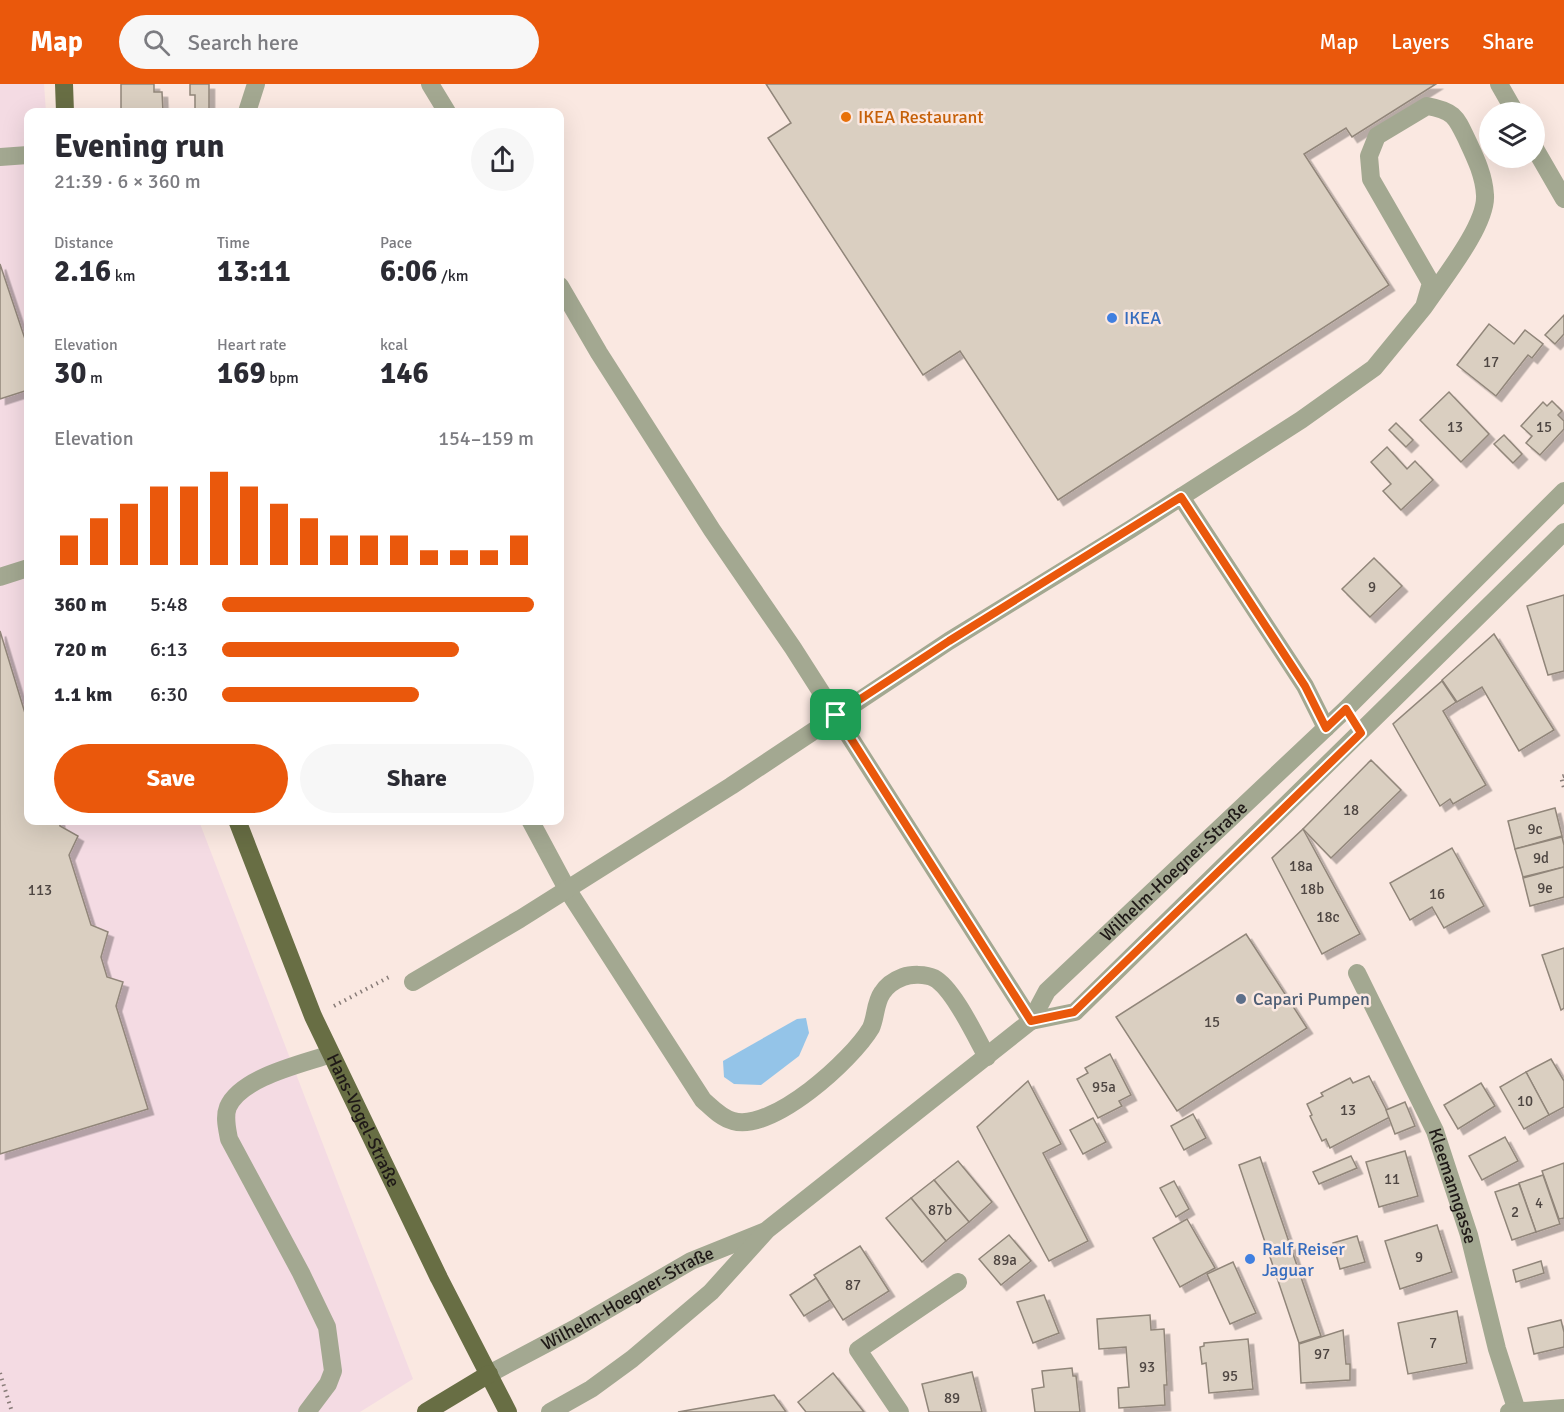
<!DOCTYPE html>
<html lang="en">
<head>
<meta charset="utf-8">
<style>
  :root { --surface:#fff; --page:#f7f7f7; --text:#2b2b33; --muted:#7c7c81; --accent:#ea580c }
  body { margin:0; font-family:Signika,sans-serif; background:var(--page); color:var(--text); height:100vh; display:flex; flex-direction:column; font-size:22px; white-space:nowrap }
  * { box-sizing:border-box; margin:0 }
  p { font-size:20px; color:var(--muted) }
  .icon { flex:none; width:33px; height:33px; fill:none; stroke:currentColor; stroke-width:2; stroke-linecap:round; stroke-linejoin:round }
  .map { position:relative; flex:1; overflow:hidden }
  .side { position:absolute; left:24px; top:24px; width:540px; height:717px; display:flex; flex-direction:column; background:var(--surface); border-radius:12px; box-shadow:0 6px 24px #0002 }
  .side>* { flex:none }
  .fabs { position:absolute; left:1479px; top:18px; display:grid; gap:12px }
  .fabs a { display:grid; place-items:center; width:66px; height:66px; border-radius:50%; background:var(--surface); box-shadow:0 6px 24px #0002; font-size:30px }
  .pin { position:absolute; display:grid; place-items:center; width:51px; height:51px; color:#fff; margin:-26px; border-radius:12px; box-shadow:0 3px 9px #0006 }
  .round { display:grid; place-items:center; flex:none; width:63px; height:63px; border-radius:32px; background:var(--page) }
  .overview { display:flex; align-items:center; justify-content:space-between; height:102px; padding:0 30px }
  h1 { font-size:33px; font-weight:700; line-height:45px }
  .metrics { display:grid; grid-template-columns:repeat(3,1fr); gap:9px; height:102px; padding:6px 30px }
  .metrics div { display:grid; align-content:center }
  .metrics b { font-size:30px; font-weight:700 }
  .metrics small { font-size:16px; font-weight:400 }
  .metrics p { font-size:16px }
  .chart { height:168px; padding:12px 30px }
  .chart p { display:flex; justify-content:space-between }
  .chart svg { width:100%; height:108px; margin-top:6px; stroke:var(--accent); stroke-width:6 }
  .cta { display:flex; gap:12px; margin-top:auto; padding:12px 30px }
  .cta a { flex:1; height:69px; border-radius:36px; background:var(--accent); color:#fff; font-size:24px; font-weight:700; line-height:69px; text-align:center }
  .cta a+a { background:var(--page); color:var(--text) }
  ul { padding:0 30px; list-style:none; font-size:20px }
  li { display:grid; grid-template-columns:96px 72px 1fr; align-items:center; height:45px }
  li i { height:15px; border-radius:8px; background:var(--accent) }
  header { display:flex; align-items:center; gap:36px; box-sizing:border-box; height:84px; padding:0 30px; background:var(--accent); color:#fff }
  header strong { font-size:28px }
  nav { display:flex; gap:33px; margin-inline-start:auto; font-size:21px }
  .search { width:420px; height:54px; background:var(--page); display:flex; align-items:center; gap:15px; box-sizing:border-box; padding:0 21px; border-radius:33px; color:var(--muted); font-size:22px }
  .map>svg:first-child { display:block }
  .commercial { fill:#f4dbe3 }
  .water { fill:#94c4e8 }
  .building { fill:#dacfc1; stroke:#91867a; stroke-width:1.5; filter:url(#shadow) }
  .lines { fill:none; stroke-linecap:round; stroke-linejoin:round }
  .path { stroke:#887c78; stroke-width:4; stroke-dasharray:1.5 4.5; stroke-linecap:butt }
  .minor { stroke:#a3a891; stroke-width:18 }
  .major { stroke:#686e44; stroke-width:18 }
  .route-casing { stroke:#fff; stroke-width:12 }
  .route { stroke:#ea580c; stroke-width:8 }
  .food-dot { fill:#e8710a; stroke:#fae8e1; stroke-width:2 }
  .shop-dot { fill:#3f7fe0; stroke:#fae8e1; stroke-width:2 }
  .service-dot { fill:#5c6f8a; stroke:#fae8e1; stroke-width:2 }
  .labels { text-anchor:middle; stroke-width:5; stroke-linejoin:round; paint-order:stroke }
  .number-label { font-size:15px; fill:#4e4642 }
  .food-label { font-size:18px; fill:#c56008; stroke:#fae8e1; text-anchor:start }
  .shop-label { font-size:18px; fill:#366cbe; stroke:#fae8e1; text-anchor:start }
  .street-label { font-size:18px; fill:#1f1917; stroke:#fae8e1 }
  .service-label { font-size:18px; fill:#4e5e75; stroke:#fae8e1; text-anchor:start }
</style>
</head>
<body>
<header>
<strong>Map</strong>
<div class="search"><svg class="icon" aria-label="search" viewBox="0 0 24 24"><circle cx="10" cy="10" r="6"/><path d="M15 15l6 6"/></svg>Search here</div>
<nav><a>Map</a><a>Layers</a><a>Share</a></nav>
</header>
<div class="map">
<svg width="1564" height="1328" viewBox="0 0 1564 1328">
  <defs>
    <filter id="shadow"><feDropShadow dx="5.5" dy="5.5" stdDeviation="0" flood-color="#0004"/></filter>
  </defs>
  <rect width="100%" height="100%" fill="#fae8e1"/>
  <polygon class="commercial" points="0,0 44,0 46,28 28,28 28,736 199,737 413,1295 360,1328 0,1328"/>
  <polygon class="water" points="806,934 809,949 799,972 761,1001 734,1000 724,993 723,977 797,935"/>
  <g class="building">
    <polygon points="121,0 154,0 154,8 162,8 163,28 121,28"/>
    <polygon points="190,0 209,0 209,26 195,26 195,11 190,11"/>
    <polygon points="766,0 1436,0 1352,53 1346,44 1304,70 1389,201 1058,416 960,267 923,291 768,54 791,39"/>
    <polygon points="0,180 28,264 28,306 0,315"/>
    <polygon points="1564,231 1564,250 1555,260 1545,251"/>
    <polygon points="1489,240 1514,260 1525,246 1543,260 1532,274 1528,271 1496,312 1457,281"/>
    <polygon points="1449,308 1489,350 1461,378 1420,336"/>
    <polygon points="1552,317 1562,327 1558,331 1564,337 1564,345 1540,371 1526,359 1532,352 1521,342 1543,318 1547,322"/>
    <polygon points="1396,339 1413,356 1406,363 1389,346"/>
    <polygon points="1504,351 1522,370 1513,379 1494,360"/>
    <polygon points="1387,363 1407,385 1415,377 1433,396 1401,426 1383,407 1391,400 1371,378"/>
    <polygon points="1374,474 1402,502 1370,533 1342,505"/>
    <polygon points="1564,511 1564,587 1548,591 1527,522"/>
    <polygon points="0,547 28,639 28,736 59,736 60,742 78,752 69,771 91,841 108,848 101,873 107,893 123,898 116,922 148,1025 0,1070"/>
    <polygon points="1494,550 1554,646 1519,667 1482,603 1457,618 1442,596"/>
    <polygon points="1442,597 1456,618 1443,627 1486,701 1453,720 1450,715 1440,722 1393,640"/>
    <polygon points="1371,676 1401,706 1331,774 1303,745"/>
    <polygon points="1555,724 1562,752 1515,765 1508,737"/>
    <polygon points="1303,745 1360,850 1322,870 1272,774"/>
    <polygon points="1562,753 1564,761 1564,783 1523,793 1515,765"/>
    <polygon points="1452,764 1484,822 1444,844 1432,823 1410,836 1390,799"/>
    <polygon points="1564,783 1564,813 1530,822 1523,794"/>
    <polygon points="1246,850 1307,944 1177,1027 1116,933"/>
    <polygon points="1564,864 1564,924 1561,926 1542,871"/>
    <polygon points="1110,970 1131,1011 1119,1017 1122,1022 1098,1034 1077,995 1088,989 1085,984"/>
    <polygon points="1551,975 1564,997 1564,1023 1549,1031 1526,988"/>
    <polygon points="1526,988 1549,1031 1524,1045 1500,1003"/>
    <polygon points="1369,992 1390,1033 1330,1064 1326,1055 1322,1057 1310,1032 1312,1031 1307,1020 1323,1012 1321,1009 1350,994 1353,999"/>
    <polygon points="1028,997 1061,1060 1043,1069 1088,1157 1049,1177 977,1043"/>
    <polygon points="1481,999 1495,1022 1458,1045 1444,1021"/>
    <polygon points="1405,1018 1415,1042 1395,1050 1386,1026"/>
    <polygon points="1193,1030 1206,1054 1184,1066 1171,1042"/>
    <polygon points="1093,1034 1106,1058 1083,1070 1070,1046"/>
    <polygon points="1505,1053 1518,1077 1482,1096 1469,1072"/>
    <polygon points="1405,1067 1418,1112 1379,1123 1366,1078"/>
    <polygon points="1351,1072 1357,1084 1319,1100 1313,1088"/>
    <polygon points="1260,1073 1321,1252 1299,1259 1239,1081"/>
    <polygon points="958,1077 992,1118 969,1138 934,1096"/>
    <polygon points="1564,1079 1564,1134 1559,1135 1542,1087"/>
    <polygon points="1543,1091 1560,1140 1536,1148 1519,1099"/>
    <polygon points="934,1096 969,1138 946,1157 911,1114"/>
    <polygon points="1174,1097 1189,1125 1176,1133 1160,1104"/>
    <polygon points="1519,1100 1536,1148 1512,1156 1495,1108"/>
    <polygon points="911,1114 946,1157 922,1178 886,1134"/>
    <polygon points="1187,1135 1215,1184 1180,1203 1153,1154"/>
    <polygon points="1437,1141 1452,1188 1400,1205 1385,1157"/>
    <polygon points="1009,1151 1031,1177 1001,1201 979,1175"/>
    <polygon points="1357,1152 1365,1178 1340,1185 1333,1159"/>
    <polygon points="860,1162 889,1207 843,1236 814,1191"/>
    <polygon points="1541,1177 1544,1189 1516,1198 1513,1186"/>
    <polygon points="1233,1178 1256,1229 1230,1240 1207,1190"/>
    <polygon points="816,1194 830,1216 804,1232 790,1211"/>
    <polygon points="1044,1211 1059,1249 1033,1259 1017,1218"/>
    <polygon points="1457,1227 1467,1279 1408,1290 1398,1239"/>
    <polygon points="1150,1231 1151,1246 1164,1245 1167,1301 1164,1301 1165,1321 1119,1324 1118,1304 1129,1303 1126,1263 1099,1265 1097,1235"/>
    <polygon points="1561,1236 1564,1248 1564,1263 1534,1270 1528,1244"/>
    <polygon points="1343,1246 1346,1280 1350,1280 1350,1296 1301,1299 1299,1260"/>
    <polygon points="1248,1255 1253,1305 1209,1309 1206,1279 1202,1280 1200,1263 1204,1262 1204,1259"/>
    <polygon points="1072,1284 1073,1292 1076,1292 1080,1328 1035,1328 1032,1305 1044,1303 1042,1287"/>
    <polygon points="972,1288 982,1328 929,1328 922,1300"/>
    <polygon points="833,1289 864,1328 806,1328 798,1318"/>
    <polygon points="774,1311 786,1328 678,1328"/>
  </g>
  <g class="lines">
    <g class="path">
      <polyline points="1564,692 1561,693 1564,704"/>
      <polyline points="334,922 391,892"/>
      <polyline points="0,1289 12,1328"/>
    </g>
    <g class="minor">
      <polyline points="430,0 447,28"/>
      <polyline points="1499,0 1515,28"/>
      <polyline points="247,28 256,0"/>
      <polyline points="1534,63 1564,115"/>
      <polyline points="0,73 28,71"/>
      <polyline points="560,202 599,269 712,446 793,564 1031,937"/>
      <polyline points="1181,413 1305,602 1326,644"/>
      <polyline points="0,493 28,484"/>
      <path d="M530 736 567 805 703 1016C712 1024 721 1034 733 1037 773 1048 852 976 871 944 876 933 875 919 882 909 887 901 895 896 903 893 911 890 926 890 934 894 953 904 976 953 987 973"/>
      <path id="s1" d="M1357 889 1435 1047 1469 1151 1497 1265 1517 1327"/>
      <path d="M413 898 520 835 731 702 949 557 1131 445 1301 336 1374 284 1424 223 1431 199 1371 95 1369 72 1377 52 1427 22C1455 27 1456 33 1468 58 1476 75 1484 92 1485 111 1487 141 1442 196 1424 223"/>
      <polyline points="1031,937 1075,928 1564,448"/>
      <path id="s2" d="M489 1290 574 1245 691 1177 763 1148"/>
      <path d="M307 1328 328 1300 333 1287 327 1243 301 1189 229 1055C227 1044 224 1033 228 1023 241 993 302 980 331 970"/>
      <path id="s3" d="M550 1328 591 1305 632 1275 711 1208 767 1146 1031 937 1047 907 1346 625 1564 407"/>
      <polyline points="900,1328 858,1266 958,1198"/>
      <polyline points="1509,1328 1564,1324"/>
    </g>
    <g class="major">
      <polyline points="64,0 65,28"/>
      <path id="s4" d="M237 736 313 932 439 1194 508 1328"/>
      <polyline points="426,1328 489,1290"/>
    </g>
  </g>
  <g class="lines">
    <g class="route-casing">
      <polygon id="route" points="1181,413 1305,602 1326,644 1346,625 1361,649 1074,928 1031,937 836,631 949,557"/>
    </g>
    <use href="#route" class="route"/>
  </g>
  <circle class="food-dot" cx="846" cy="33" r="6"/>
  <g class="shop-dot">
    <circle cx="1112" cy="234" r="6"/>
    <circle cx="1250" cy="1175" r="6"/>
  </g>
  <circle class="service-dot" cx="1241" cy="915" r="6"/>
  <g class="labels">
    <g class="number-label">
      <text x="1491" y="283">17</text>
      <text x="1455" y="348">13</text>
      <text x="1544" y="348">15</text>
      <text x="1372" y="508">9</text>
      <text x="1351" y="731">18</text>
      <text x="1535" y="750">9c</text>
      <text x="1541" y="779">9d</text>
      <text x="1301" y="787">18a</text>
      <text x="1545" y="809">9e</text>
      <text x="1312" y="810">18b</text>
      <text x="40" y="811">113</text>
      <text x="1437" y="815">16</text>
      <text x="1328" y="838">18c</text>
      <text x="1212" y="943">15</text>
      <text x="1104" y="1008">95a</text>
      <text x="1525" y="1022">10</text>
      <text x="1348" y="1031">13</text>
      <text x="1392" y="1100">11</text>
      <text x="1539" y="1124">4</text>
      <text x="940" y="1131">87b</text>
      <text x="1515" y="1133">2</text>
      <text x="1419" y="1178">9</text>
      <text x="1005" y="1181">89a</text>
      <text x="853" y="1206">87</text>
      <text x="1433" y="1264">7</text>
      <text x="1322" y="1275">97</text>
      <text x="1147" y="1288">93</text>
      <text x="1230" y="1297">95</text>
      <text x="952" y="1319">89</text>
    </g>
    <g class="food-label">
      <text x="858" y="39">IKEA Restaurant</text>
    </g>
    <g class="shop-label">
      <text x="1124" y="240">IKEA</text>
      <text x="1262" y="1171">Ralf Reiser<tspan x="1262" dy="21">Jaguar</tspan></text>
    </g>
    <g class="street-label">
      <text dy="6" stroke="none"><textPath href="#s3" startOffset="830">Wilhelm-Hoegner-Straße</textPath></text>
      <text dy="6" stroke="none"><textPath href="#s4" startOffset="326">Hans-Vogel-Straße</textPath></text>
      <text dy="6" stroke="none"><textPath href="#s1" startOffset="234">Kleemanngasse</textPath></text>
      <text dy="6" stroke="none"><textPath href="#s2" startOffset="158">Wilhelm-Hoegner-Straße</textPath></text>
    </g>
    <g class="service-label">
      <text x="1253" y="921">Capari Pumpen</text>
    </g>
  </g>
</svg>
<div class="fabs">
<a><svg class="icon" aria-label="layers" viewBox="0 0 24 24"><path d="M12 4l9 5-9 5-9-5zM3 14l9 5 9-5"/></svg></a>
</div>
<div class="pin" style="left:836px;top:631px;background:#1e9e55"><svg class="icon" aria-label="arrive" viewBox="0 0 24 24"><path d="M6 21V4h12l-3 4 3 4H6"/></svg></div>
<section class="side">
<div class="overview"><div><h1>Evening run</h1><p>21:39 · 6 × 360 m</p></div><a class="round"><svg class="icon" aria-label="share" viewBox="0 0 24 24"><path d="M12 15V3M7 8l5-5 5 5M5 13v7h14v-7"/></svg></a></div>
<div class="metrics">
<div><p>Distance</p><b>2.16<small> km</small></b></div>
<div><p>Time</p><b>13:11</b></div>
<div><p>Pace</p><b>6:06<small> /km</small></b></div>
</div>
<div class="metrics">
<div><p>Elevation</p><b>30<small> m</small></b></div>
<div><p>Heart rate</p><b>169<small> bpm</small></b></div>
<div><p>kcal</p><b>146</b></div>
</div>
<div class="chart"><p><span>Elevation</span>154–159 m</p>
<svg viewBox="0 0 160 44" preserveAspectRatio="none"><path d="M5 44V32M15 44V25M25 44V19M35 44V12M45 44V12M55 44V6M65 44V12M75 44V19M85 44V25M95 44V32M105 44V32M115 44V32M125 44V38M135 44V38M145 44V38M155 44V32"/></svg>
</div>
<ul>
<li><b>360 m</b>5:48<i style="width:100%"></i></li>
<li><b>720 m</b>6:13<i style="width:76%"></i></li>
<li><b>1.1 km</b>6:30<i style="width:63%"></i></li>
</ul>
<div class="cta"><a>Save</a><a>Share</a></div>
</section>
</div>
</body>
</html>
